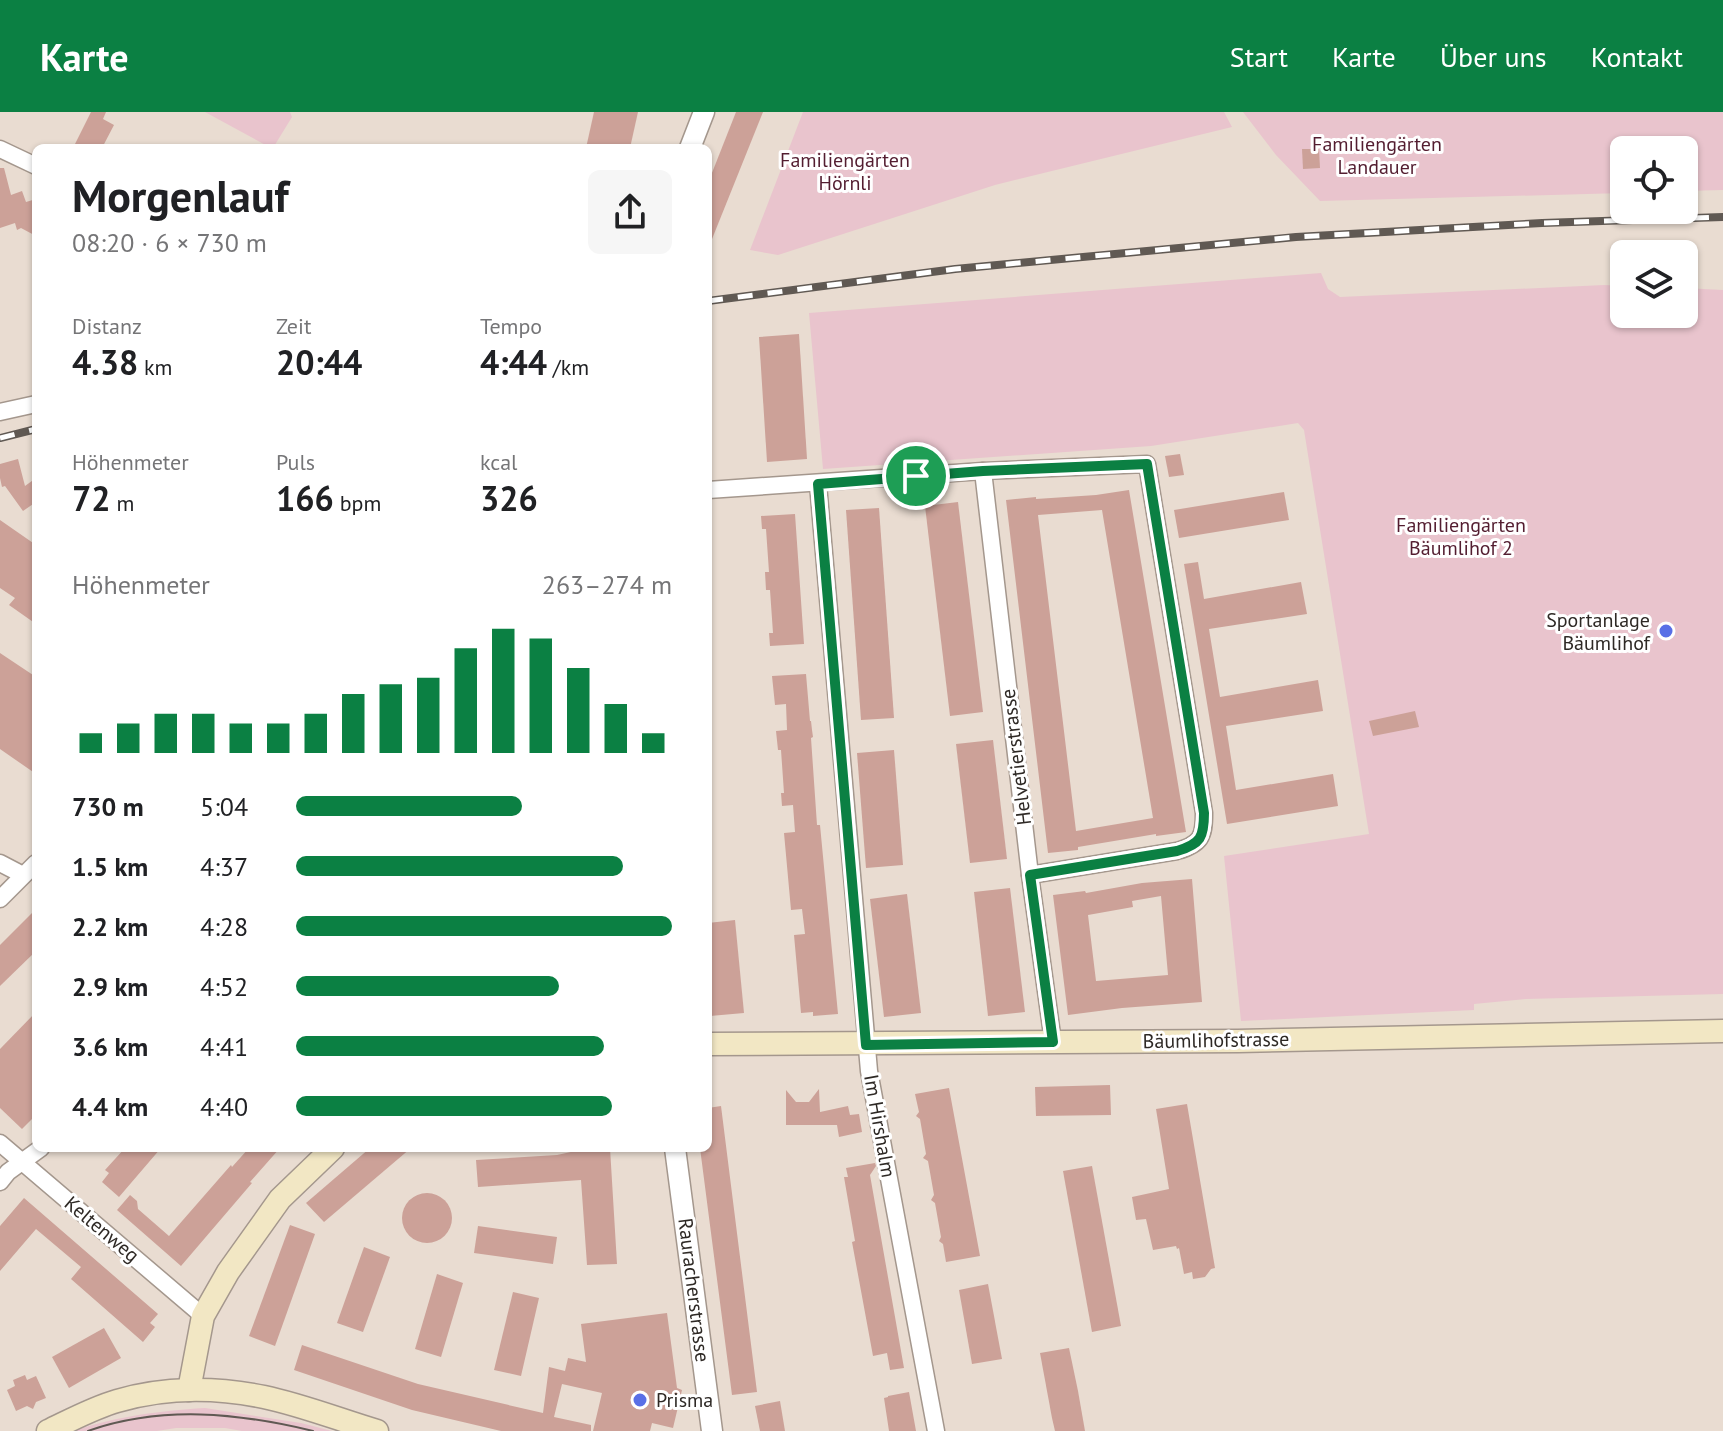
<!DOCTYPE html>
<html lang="de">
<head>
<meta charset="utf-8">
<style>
  :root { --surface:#fff; --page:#f6f6f6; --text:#202124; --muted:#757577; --accent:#0b8043 }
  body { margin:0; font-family:"PT Sans",sans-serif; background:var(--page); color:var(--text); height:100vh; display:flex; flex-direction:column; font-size:30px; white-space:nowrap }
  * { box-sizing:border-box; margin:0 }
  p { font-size:26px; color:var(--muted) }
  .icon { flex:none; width:44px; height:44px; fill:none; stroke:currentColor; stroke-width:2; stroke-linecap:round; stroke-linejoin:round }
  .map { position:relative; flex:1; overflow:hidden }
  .details { position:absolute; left:32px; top:32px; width:680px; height:1008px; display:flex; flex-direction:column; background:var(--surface); border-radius:12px; box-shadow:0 2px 6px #0004 }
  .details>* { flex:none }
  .buttons { position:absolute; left:1610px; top:24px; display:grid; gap:16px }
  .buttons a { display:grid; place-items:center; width:88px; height:88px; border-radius:12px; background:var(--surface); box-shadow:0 2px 6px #0004; font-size:40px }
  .pin { position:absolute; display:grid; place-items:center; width:68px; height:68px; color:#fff; margin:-34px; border:4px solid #fff; border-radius:50%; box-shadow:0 2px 8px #0007 }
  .round { display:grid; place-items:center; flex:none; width:84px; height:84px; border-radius:12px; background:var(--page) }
  .summary { display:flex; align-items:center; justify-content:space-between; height:136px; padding:0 40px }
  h1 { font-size:44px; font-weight:700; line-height:60px }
  .stats { display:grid; grid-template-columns:repeat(3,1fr); gap:12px; height:136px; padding:8px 40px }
  .stats div { display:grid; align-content:center }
  .stats b { font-size:34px; font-weight:700 }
  .stats small { font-size:22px; font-weight:400 }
  .stats p { font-size:22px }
  .chart { height:224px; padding:16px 40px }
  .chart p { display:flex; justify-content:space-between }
  .chart svg { width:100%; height:144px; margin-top:8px; stroke:var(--accent); stroke-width:6 }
  ul { padding:0 40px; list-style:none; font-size:26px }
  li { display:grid; grid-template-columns:128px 96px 1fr; align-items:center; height:60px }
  li i { height:20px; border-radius:10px; background:var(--accent) }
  header { display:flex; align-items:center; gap:48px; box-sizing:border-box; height:112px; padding:0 40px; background:var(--accent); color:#fff }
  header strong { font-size:38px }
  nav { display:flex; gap:44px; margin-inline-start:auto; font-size:28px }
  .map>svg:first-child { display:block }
  .green { fill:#e9c4cd }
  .building { fill:#cca198; fill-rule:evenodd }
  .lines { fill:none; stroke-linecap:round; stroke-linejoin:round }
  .minor-casing { stroke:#a4978d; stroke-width:19 }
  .tertiary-casing { stroke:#a4978d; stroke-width:23 }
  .secondary-casing { stroke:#a4978d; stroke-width:25 }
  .minor { stroke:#fff; stroke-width:16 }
  .tertiary { stroke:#fff; stroke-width:20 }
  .secondary { stroke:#f2e7c4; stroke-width:22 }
  .tram { stroke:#605953; stroke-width:2 }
  .rail-casing { stroke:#605953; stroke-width:8 }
  .rail { stroke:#fff; stroke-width:5; stroke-dasharray:15; stroke-linecap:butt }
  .route-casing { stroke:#fff; stroke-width:16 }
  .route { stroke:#0b8043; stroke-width:10 }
  .poi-dot { fill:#596fe6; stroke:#fff; stroke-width:3 }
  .labels { text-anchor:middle; stroke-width:6; stroke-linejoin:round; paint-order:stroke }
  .park-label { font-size:20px; fill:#531d30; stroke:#fff }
  .poi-label { font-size:20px; fill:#2e2925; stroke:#fff; text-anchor:end }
  .street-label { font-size:20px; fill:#2e2925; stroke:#fff }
</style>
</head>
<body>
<header>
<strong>Karte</strong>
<nav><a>Start</a><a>Karte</a><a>Über uns</a><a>Kontakt</a></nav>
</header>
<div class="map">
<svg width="1723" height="1319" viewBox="0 0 1723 1319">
  <rect width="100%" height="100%" fill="#e9dcd1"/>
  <g class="green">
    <polygon points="205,0 290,0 292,5 273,36 271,36"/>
    <polygon points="803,0 1224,0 1232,15 995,73 778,143 750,138"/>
    <polygon points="1243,0 1723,0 1723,78 1684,79 1684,38 1624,38 1624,81 1320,89 1276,43"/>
    <polygon points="1321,161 1328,177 1340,185 1604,173 1624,174 1624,202 1684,202 1684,176 1723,178 1723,882 1526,887 1474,892 1474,898 1241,909 1224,744 1369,722 1304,318 1298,311 1151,334 823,357 809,201"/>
    <path d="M205 1296 301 1311 332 1319H242L225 1316H176L157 1319H73C119 1304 157 1299 205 1296Z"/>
  </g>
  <g class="building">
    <polygon points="91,0 106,0 103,7 114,13 102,36 73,36"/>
    <polygon points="594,0 638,0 630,36 586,36"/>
    <polygon points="736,0 763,0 708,137 708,71"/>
    <polygon points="1302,37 1319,37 1320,56 1303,57"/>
    <polygon points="0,56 4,56 11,83 22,79 26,90 36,87 36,124 21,116 17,118 15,111 0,116"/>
    <polygon points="799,222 807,347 767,350 759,225"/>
    <polygon points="1180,342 1184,363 1169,365 1165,344"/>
    <polygon points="18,347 25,374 36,366 36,390 23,399 5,374 2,375 0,366 0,352"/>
    <path d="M1129 378 1186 720 1156 724V722L1078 735V738L1048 741 1006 388 1036 385V387L1096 383ZM1102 398 1153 706 1076 719 1038 403Z"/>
    <polygon points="1284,380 1289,408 1179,426 1174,398"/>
    <polygon points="958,390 983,600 950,604 925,394"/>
    <polygon points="879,396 894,606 861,608 846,398"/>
    <polygon points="795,402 804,532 770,534 769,521 773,521 770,478 766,478 765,460 769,460 766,417 762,417 761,404"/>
    <polygon points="0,408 36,433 36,512 9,493 15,486 0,476"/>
    <polygon points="1198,450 1204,487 1301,470 1307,502 1209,517 1220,585 1318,568 1323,599 1226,614 1236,678 1333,662 1338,694 1227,712 1184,452"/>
    <polygon points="0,541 36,565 36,662 0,637"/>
    <polygon points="806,562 810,609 811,609 812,618 813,625 811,626 817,713 820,713 838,902 813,904 813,900 801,901 794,823 805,822 802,797 791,798 784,721 795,720 793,693 782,694 781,681 784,681 781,638 778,638 776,619 787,618 786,592 775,593 772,564"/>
    <polygon points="1415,599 1419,615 1373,624 1369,609"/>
    <polygon points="993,628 1007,747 970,751 956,632"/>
    <polygon points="894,638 903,753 866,756 857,641"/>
    <path d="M1192 767 1202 890 1122 896 1068 903 1053 783 1085 779 1086 781 1142 771ZM1161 784 1168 863 1096 869 1088 803 1133 795 1132 789Z"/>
    <polygon points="1010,776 1025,900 988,904 974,780"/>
    <polygon points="907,782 921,901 884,905 870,787"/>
    <polygon points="36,797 36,839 0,874 0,833"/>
    <polygon points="735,808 744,901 710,904 708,884 708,811"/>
    <polygon points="36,900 36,1003 22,1017 0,996 0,937"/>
    <polygon points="1110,973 1111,1003 1036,1004 1035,975"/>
    <polygon points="949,976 980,1144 946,1150 943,1132 939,1129 941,1125 935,1091 931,1088 934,1083 928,1049 923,1046 926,1042 920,1007 916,1004 919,1000 915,982"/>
    <polygon points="819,977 820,1000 848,994 850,1003 859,1002 862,1020 839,1025 837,1013 786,1013 786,978 796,990 809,990"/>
    <polygon points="1187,992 1215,1156 1211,1157 1205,1165 1193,1167 1192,1160 1184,1162 1179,1136 1177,1137 1176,1134 1153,1138 1146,1107 1136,1108 1132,1085 1169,1077 1156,997"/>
    <polygon points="721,994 757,1280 732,1283 700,1036 708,1036 708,996"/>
    <polygon points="125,1036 161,1036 119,1085 102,1070 109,1061 105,1058"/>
    <polygon points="249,1036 280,1036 250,1070 252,1071 181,1154 117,1098 130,1083 137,1089 138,1097 169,1124 231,1053 232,1055"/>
    <polygon points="370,1036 411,1036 324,1110 306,1091"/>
    <polygon points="580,1036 610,1036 617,1152 587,1153 581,1068 478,1075 476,1048 557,1043 580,1038"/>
    <polygon points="875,1051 876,1054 870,1063 904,1256 890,1258 887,1241 873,1244 852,1130 855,1129 844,1065 848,1065 846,1056"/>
    <polygon points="1092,1054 1121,1214 1092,1220 1063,1059"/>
    <circle cx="427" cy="1106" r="25"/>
    <polygon points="24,1086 158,1202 150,1211 155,1215 143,1230 71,1167 81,1155 36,1117 0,1159 0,1114"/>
    <polygon points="290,1113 315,1122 275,1234 249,1224"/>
    <polygon points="478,1114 557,1125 553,1152 474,1141"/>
    <polygon points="364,1135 390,1145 363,1220 337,1211"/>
    <polygon points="437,1162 463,1171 441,1245 415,1237"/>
    <polygon points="988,1172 1002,1247 972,1252 959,1178"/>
    <polygon points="513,1180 539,1186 521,1264 494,1258"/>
    <polygon points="667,1201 677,1276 682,1278 673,1316 652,1311 650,1319 593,1319 602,1281 562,1272 554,1305 591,1313 591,1319 501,1319 412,1298 294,1258 302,1233 418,1272 543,1301 549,1255 565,1259 568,1246 586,1250 581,1212"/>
    <polygon points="104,1216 121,1246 69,1276 52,1245"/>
    <polygon points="1069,1236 1078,1279 1085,1319 1055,1319 1052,1306 1040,1241"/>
    <polygon points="25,1263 27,1268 36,1264 46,1286 36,1290 33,1297 27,1294 16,1299 7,1278 15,1274 13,1268"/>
    <polygon points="909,1280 916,1319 889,1319 884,1286 888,1285 888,1284"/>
    <polygon points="780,1289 785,1319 760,1319 755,1294"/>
  </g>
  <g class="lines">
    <g class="minor-casing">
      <g id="minor">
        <polyline points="0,37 36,54"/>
        <polyline points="0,300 36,292"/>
        <polyline points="983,359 1030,763 1053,930"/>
        <polyline points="818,372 869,959 936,1319"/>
        <path d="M708 378 983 359 1147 352 1204 701C1204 725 1201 732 1177 739L1030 763"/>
        <polyline points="0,751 23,763"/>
        <polyline points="0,787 36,751"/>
        <polyline points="0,1031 203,1204"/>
        <polyline points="0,1070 8,1060 41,1036"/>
      </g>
    </g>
    <g class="tertiary-casing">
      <g id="tertiary">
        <polyline points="690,36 704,0"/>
        <polyline points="675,1036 712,1319"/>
      </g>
    </g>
    <g class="secondary-casing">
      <g id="secondary">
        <polyline points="708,932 1238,929 1723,919"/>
        <polyline points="189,1278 203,1204 228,1160 280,1087 333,1036"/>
        <path d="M48 1319C71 1308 93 1296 117 1289 164 1275 216 1275 264 1285 302 1293 340 1308 377 1319"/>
      </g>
    </g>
    <use href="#minor" class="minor"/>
    <use href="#tertiary" class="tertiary"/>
    <use href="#secondary" class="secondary"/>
    <path class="tram" d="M88 1319C162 1293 239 1301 313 1319"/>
    <g class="rail-casing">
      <g id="rail">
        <polyline points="708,189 955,157 1296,125 1542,111 1723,105"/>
        <polyline points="0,326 36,317"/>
      </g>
    </g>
    <use href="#rail" class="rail"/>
  </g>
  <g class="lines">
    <g class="route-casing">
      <path id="route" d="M1147 352 1204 701C1204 725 1201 732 1177 739L1030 763 1053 930 866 933 818 372 983 359Z"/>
    </g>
    <use href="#route" class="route"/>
  </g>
  <g class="poi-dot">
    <circle cx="1666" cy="519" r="8"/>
    <circle cx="640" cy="1288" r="8"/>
  </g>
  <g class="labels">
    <g class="park-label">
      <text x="1377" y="39">Familiengärten<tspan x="1377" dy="23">Landauer</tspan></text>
      <text x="845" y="55">Familiengärten<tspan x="845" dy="23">Hörnli</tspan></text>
      <text x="1461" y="420">Familiengärten<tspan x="1461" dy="23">Bäumlihof 2</tspan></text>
    </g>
    <g class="poi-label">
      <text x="1650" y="515">Sportanlage<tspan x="1650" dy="23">Bäumlihof</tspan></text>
      <text x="656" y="1295" text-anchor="start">Prisma</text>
    </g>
    <g class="street-label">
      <text transform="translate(1016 645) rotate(-97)" y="7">Helvetierstrasse</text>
      <text transform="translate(1216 928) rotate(-1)" y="7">Bäumlihofstrasse</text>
      <text transform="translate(880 1014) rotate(80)" y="7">Im Hirshalm</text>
      <text transform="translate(102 1117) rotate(40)" y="7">Keltenweg</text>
      <text transform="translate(694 1178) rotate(83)" y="7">Rauracherstrasse</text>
    </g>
  </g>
</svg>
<div class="buttons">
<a><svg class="icon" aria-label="locate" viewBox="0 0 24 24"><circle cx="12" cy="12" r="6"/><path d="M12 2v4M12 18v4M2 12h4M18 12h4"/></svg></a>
<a><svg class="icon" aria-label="layers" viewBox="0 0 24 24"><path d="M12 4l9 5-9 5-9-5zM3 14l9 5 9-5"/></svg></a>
</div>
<div class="pin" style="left:916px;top:364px;background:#1e9e55"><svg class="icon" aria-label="arrive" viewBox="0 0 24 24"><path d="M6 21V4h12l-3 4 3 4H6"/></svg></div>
<section class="details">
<div class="summary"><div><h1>Morgenlauf</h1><p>08:20 · 6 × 730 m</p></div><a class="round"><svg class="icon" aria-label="share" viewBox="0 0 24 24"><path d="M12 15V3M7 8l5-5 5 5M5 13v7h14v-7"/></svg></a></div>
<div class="stats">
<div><p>Distanz</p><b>4.38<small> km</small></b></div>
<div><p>Zeit</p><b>20:44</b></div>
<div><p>Tempo</p><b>4:44<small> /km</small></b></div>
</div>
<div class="stats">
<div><p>Höhenmeter</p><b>72<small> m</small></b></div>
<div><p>Puls</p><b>166<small> bpm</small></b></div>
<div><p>kcal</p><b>326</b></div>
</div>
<div class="chart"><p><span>Höhenmeter</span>263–274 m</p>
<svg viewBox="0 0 160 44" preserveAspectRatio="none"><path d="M5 44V38M15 44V35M25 44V32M35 44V32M45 44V35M55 44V35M65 44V32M75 44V26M85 44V23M95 44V21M105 44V12M115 44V6M125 44V9M135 44V18M145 44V29M155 44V38"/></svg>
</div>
<ul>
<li><b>730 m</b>5:04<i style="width:60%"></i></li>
<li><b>1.5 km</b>4:37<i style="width:87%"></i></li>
<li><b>2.2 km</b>4:28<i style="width:100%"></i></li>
<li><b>2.9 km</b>4:52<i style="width:70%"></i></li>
<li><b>3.6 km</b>4:41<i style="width:82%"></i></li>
<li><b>4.4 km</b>4:40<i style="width:84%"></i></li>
</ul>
</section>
</div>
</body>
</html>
